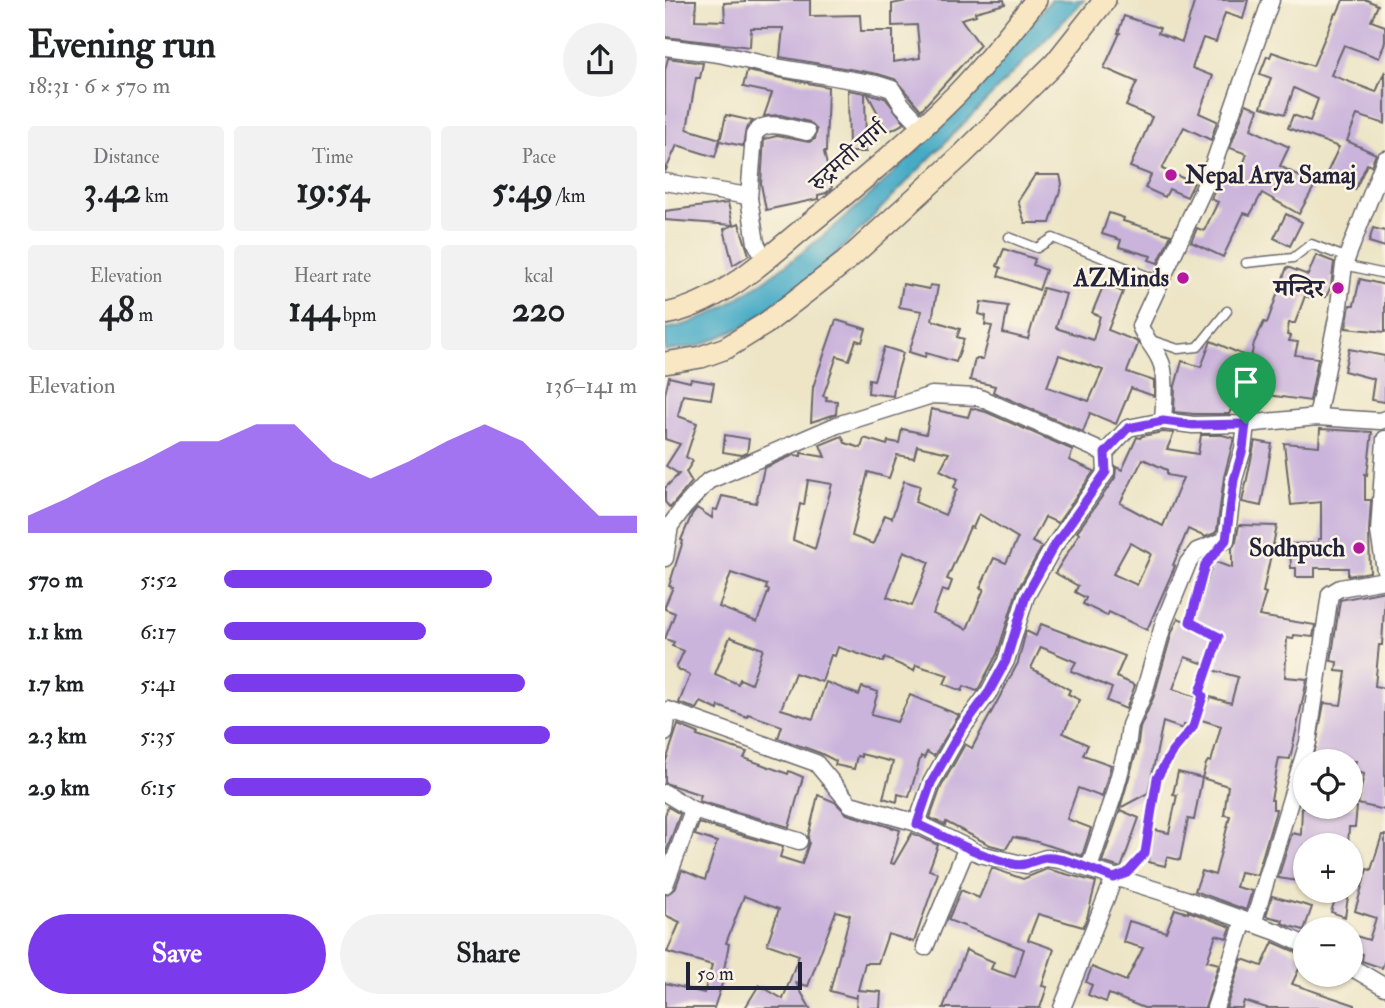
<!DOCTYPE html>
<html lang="en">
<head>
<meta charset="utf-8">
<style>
  :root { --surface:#fff; --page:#f2f2f2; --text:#202124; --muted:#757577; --accent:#7c3aed }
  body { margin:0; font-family:"IM FELL Double Pica","Noto Serif Devanagari",serif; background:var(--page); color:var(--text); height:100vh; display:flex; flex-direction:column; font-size:26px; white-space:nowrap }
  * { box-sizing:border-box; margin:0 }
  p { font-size:23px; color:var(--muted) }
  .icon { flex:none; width:38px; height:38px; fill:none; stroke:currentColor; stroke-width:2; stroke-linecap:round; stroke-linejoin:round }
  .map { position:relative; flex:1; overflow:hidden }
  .details { display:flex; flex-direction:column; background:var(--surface); width:665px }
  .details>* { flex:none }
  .fabs { position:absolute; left:628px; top:749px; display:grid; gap:14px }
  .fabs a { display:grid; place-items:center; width:70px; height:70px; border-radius:50%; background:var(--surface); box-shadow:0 2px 5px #0004; font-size:35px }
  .scale { position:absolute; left:21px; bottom:18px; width:116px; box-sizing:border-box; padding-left:7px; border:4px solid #22223b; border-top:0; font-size:19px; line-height:24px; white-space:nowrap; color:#22223b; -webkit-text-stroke:5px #fcf5e5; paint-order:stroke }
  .pin { position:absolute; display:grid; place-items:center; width:60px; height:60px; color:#fff; margin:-72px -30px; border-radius:50% 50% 50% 0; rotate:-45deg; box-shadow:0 0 7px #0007 }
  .pin .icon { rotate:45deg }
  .round { display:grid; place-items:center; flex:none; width:74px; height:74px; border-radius:37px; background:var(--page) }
  .summary { display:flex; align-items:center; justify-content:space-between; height:119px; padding:0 28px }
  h1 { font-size:38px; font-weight:700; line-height:52px }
  .metrics { display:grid; grid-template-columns:repeat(3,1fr); gap:10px; height:119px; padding:7px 28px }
  .metrics div { display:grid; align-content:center; border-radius:7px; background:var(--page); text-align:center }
  .metrics b { font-size:35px; font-weight:700 }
  .metrics small { font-size:19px; font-weight:400 }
  .metrics p { font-size:19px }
  .chart { height:196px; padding:14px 28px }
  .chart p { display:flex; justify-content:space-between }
  .chart svg { width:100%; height:126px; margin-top:7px; fill:var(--accent); opacity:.7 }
  .primary-button { display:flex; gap:14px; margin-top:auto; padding:14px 28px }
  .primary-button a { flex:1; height:80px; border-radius:42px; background:var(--accent); color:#fff; font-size:28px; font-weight:700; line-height:80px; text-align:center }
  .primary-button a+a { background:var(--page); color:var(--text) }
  ul { padding:0 28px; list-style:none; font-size:23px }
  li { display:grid; grid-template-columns:112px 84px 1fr; align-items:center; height:52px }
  li i { height:18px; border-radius:9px; background:var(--accent) }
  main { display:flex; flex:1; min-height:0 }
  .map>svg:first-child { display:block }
  .water { fill:#47abc6; stroke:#346680; stroke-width:2 }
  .building { fill:#cab4dc; fill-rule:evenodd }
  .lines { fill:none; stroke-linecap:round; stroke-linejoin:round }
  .lane-casing { stroke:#69666c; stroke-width:11 }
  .street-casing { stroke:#69666c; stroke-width:19 }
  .secondary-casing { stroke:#69666c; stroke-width:24 }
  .path { stroke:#69666c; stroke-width:2.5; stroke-dasharray:5 5; stroke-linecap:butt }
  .lane { stroke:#fff; stroke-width:8 }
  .street { stroke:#fff; stroke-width:16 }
  .secondary { stroke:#f9e7c3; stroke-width:21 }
  .route-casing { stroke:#fff; stroke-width:14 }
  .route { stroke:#7c3aed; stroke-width:9 }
  .poi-dot { fill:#b5179e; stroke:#fcf5e5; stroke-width:2.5 }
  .labels { text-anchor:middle; stroke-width:5; stroke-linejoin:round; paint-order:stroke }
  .street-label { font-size:24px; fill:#22223b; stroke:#fcf5e5 }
  .poi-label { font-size:24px; font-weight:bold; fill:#22223b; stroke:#fcf5e5; text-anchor:end }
</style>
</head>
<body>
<main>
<section class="details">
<div class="summary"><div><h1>Evening run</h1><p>18:31 · 6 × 570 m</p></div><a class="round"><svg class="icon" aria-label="share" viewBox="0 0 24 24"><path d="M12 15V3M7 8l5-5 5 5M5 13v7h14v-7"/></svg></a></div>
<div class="metrics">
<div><p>Distance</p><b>3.42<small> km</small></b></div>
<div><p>Time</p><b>19:54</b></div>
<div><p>Pace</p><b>5:49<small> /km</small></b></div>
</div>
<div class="metrics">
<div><p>Elevation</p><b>48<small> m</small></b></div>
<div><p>Heart rate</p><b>144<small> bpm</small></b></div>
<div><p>kcal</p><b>220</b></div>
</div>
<div class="chart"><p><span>Elevation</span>136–141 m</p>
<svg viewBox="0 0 160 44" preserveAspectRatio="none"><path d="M0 44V38L10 32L20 25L30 19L40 12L50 12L60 6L70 6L80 19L90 25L100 19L110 12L120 6L130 12L140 25L150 38L160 38V44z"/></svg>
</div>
<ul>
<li><b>570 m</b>5:52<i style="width:65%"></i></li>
<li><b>1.1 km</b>6:17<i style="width:49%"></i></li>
<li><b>1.7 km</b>5:41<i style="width:73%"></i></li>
<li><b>2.3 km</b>5:35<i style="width:79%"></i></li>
<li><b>2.9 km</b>6:15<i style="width:50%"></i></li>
</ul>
<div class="primary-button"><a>Save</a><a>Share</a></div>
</section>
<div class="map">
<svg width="720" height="1008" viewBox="0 0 720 1008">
  <rect width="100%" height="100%" fill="#fcf5e5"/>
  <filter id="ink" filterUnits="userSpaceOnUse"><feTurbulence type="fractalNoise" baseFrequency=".0143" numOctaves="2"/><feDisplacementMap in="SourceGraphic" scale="14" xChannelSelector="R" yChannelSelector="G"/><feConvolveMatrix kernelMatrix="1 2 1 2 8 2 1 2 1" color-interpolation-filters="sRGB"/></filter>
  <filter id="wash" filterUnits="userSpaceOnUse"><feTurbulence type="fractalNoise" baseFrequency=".00686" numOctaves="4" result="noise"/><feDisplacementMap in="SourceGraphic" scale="28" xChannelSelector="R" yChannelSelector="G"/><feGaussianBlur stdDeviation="1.57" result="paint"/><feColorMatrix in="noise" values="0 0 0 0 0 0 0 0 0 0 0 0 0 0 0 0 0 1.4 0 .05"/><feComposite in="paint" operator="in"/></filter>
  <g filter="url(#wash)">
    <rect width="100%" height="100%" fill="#ede5c6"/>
    <path class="water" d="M386 0H419L153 273 80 326 33 346 0 351V329C37 323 60 307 91 286 201 212 302 103 386 0Z"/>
    <g id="blocks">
      <g class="building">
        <polygon points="0,0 31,0 30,20 60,21 59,3 80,2 80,0 145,0 145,16 195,15 196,31 228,31 228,62 255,58 252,25 227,26 227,4 246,0 339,0 340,4 310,12 311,15 296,19 315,45 256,110 230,79 213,74 115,57 118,28 86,28 85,47 0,37"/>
        <polygon points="530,0 583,0 578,19 560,13 551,42 538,38 527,68 548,76 534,113 552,121 546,140 519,127 497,169 529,183 522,197 504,189 500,197 480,188 486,175 465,167 487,117 461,106 472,82 439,68 455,33 453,33 459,16 495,28 493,33 517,42"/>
        <polygon points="678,0 702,0 713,5 706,21 720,26 720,42 714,58 679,45 666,75 711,92 720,71 720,124 692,115 682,141 711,154 706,166 702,164 690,190 660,177 674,147 623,128 628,115 645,121 653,99 629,88 620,114 596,107 606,78 595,74 602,56 605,57 607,52 648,66 670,13 672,14"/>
        <polygon points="3,58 38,63 35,78 31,78 22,129 55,139 50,157 12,145 0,172 0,70"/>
        <polygon points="82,71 163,87 161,152 159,152 167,188 161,193 153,195 153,199 101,210 96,184 99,139 112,136 144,142 150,139 152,130 144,122 115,115 99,116 107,93 78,87"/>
        <polygon points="183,90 200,93 201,152 184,152"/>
        <polygon points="202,93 220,98 240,123 223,132"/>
        <polygon points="581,104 593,109 586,129 624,147 615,166 650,185 634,214 597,193 585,215 579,213 558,257 526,242 532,228 539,231 553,202 546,199 551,187 553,188 558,177 571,183 582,154 565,148"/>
        <polygon points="61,115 88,121 81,129 78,146 55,141"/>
        <polygon points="370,175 395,175 397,184 385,223 360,223 353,201"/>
        <polygon points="63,203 68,225 0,220 0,211"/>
        <polygon points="444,213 459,218 458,221 506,235 493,263 484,260 486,256 454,247 456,240 437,234"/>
        <polygon points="621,214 637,222 625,246 609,238"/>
        <polygon points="74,223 84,255 68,265 59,229"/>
        <polygon points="708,228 720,231 720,247 704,242"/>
        <polygon points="339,249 370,259 368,265 381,270 374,290 333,276 336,268 332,266"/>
        <polygon points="651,255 669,262 666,286 661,297 647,294 646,298 640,296 630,323 624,323 622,335 626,336 624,341 633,342 630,355 653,358 645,401 602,395 605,371 584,367 589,343 599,322 602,323 622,267 643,275"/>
        <polygon points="695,279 720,285 720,332 681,328 685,305 689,305"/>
        <polygon points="238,284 264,289 265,285 273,286 267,320 295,329 292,337 299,339 291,362 261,353 260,357 244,352 257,311 234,307"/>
        <path d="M439 284 458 292 443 330 471 341 473 344 462 372 489 381V396L466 388 451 424 425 413 418 432 328 392 330 386 305 380 310 359H318L327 326 320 325 321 316 314 314 316 302 343 306 338 333 363 339 378 288 401 294 391 328 428 340 435 316 427 313ZM394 355 438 370 424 401 382 387Z"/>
        <polygon points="171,320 201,329 197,342 191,340 184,360 172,356 158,396 162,397 161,400 172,401 171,414 146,422 148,387"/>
        <polygon points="546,341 583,357 572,389 598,393 595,411 567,407 564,414 529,414 509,412 510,386 517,361 536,367"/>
        <polygon points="219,347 238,353 230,381 228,396 203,393 204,379 209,380"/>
        <polygon points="684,349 720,356 720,402 706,400 709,379 679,371"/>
        <polygon points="4,377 25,382 26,379 49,383 46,399 18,395 13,416 32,423 21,457 28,461 21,472 27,482 5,508 0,502 0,488 14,474 1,466 15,444 0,439 0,394"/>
        <path d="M306 408 321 412 408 450 404 460 429 471 393 523 380 517 367 542 377 547 352 591 332 654 315 686 312 691 299 686 297 691 279 684 283 675 251 665 249 671 220 658 218 662 173 647 170 656 166 655 157 682 130 673 116 709 148 719 161 682 194 695 197 687 213 692 206 715 232 722 245 695 294 715 269 756 262 752 259 758 256 756 244 797 233 794 232 802 218 798 228 762 196 754V757L192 756 189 769 170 765 171 761 155 753 113 738 117 726 83 714 82 717 54 706 53 710 36 702 32 709 14 703 25 675 11 668 19 651 7 646 9 642 0 639 10 613 0 609V606L8 587 4 586 18 541 16 540 27 514 32 508 47 518 48 509 52 510 57 496 91 503 99 468 129 455 136 456V453L160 457 155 445 177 436 180 443 196 448 199 438 222 445 223 441 234 443 237 429 261 434 266 409 303 417ZM252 446 284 453 275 470 293 479 289 487 292 489 280 515 250 502 255 486 239 481 227 518 220 515 208 544 187 536 203 472 224 478 232 455 249 458ZM143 480 167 484 150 549 128 540 135 504 139 505ZM314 514 353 538 341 563 329 558 315 588 319 589 302 629 268 614 277 590 283 592 287 581 282 579 305 527 308 528ZM239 551 264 562 247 606 222 597ZM66 573 102 585 101 589 104 590 92 622 54 607ZM65 637 98 649 86 684 75 679 73 684 50 674Z"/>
        <polygon points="655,429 707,432 702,475 700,474 700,500 706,500 704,531 705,572 683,576 683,568 650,568 650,577 631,577 631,568 626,568 625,544 653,543 653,539 656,539 656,502 626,505 619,443 654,446"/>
        <path d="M498 432 509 433 502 449 533 454 536 435H557L569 438 559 477 552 530 550 533 540 537 523 529 508 565 510 566 482 630 444 612 442 616 418 604 421 598 410 592 413 586 390 573 410 541 414 533 412 532 450 478 451 467 457 470 472 437 475 438 477 436ZM478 459 502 470V475L518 478 498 526 455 503ZM465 543 486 554 472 585 448 574Z"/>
        <polygon points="60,435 84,439 82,453 76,455 58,452"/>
        <polygon points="590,441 607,444 596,506 577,502"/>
        <path d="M574 525 612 526 598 592 601 593 594 616 650 625 648 637 629 635 628 639 622 638 620 677 642 679 640 689 625 759 614 758 606 800H608V809H611L610 814 592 875 575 872 571 887 587 891 581 910 530 891 537 871 550 875 565 816 559 815 563 786 537 778 529 820 523 819 515 860 502 857 500 866 483 862 490 830 504 833 512 795 508 794 513 772 537 778 541 764 543 761 546 762 556 726 527 717 524 726 519 725 518 729 498 722 483 793 455 808 472 750 475 728 489 696 507 632 513 618 529 625 548 561 567 568V548L571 541ZM520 657 548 667 547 670 573 677 566 703 545 697 543 701 508 689Z"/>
        <polygon points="720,591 717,645 714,645 710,686 720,688 720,810 693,804 699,774 688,771 691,761 648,761 659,703 676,705 681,672 671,671 672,662 666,661 675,600"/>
        <polygon points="376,624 460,656 451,677 470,685 461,709 442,701 447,688 406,671 411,662 376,647 366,668 405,690 403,694 415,700 398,733 423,745 418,755 446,765 437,797 413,788 402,819 426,828 417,856 369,841 348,837 341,849 325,845 281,822 280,825 265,818 276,787 300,744 307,748 353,663 361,631 371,636"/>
        <polygon points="13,725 33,733 32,736 82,752 79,758 123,774 124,771 138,777 124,827 34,801 36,795 0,783 0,764"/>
        <polygon points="153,795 170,802 182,814 235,830 226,863 229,864 247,833 273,845 264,870 273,873 249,942 223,934 213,963 200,963 193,990 216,992 215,1008 191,1008 192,994 191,998 165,991 185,915 171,911 143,986 131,983 145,1008 80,1008 94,985 118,999 134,955 102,944 114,909 79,896 61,943 64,944 59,969 62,969 49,1008 0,1008 0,983 39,993 47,965 2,952 15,922 0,915 0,895 10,889 17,870 40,880 52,842 30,835 34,823 118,847 115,857 137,864 144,843 143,837"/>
        <polygon points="3,807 15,814 0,855 0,815"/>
        <polygon points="637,807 692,807 690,827 684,827 683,845 640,845 640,882 613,878 627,833 636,835"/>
        <polygon points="455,810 474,818 456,868 437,862"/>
        <polygon points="717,835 720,835 720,959 717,968 697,961 698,954 686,950 691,936 704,940 711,918 690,911 702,869 706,870"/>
        <polygon points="327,868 358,879 382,869 431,882 422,918 418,927 373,914 363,940 389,949 377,986 382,987 375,1008 278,1008 301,950 329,962 326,969 350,977 359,949 283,920 296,890 314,898"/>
        <polygon points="673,891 684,891 680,917 666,912"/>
        <polygon points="607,896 647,907 639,930 624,926 617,923 618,920 601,916"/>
        <polygon points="510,909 523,913 523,911 566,927 562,938 551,935 542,961 554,964 540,1008 479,1008 444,994 441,1002 423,995 427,985 421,982 427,967 461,981 478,948 458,942 464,921 501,932"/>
        <polygon points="608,942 640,956 627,984 690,1005 690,1008 602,1008 579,1001 577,1008 561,1008 577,959 597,966"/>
      </g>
    </g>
  </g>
  <g filter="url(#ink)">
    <use href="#blocks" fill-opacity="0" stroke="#69666c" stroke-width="2"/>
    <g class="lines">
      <g class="lane-casing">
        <g id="lane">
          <polyline points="344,237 372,248 388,238 495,281"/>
          <polyline points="581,263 628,258 646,244 682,258"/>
          <polyline points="679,265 720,274"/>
          <polyline points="486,340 513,349 533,347 562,311"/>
        </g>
      </g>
      <g class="street-casing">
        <g id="street">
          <polyline points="0,47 54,54 116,68 211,84 227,89 237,105 257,126"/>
          <polyline points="0,182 77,195 84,198 91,243 100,260"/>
          <path d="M84 198 89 135C100 117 125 129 142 132"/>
          <polyline points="652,417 673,313 679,265 720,159"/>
          <path d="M498 421C499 405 502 373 495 360 490 348 480 339 475 326L544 177 606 0"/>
          <polyline points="720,439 714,532 720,570"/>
          <polyline points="440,453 463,428 498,421 528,425 581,424 652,417 715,421 720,419"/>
          <polyline points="0,558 5,526 19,507 43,481 172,425 267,395 313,397 440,453"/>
          <polyline points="0,733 3,710 151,763 185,804 252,823 315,854 361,865 381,858 395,860 523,900 612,932 640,945"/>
          <polyline points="0,793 28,810 0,885"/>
          <polyline points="28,810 134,841"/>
          <polyline points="252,823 266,783 296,730 324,692 341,661 361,596 389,546 441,472 440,453"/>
          <polyline points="424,868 449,794 462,747 465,725 479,693 499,622 523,563 532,551 561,540 569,479 578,449 581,424"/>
          <polyline points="588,924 643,742 665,594 675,588 720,580"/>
          <polyline points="260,947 302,847"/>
          <polyline points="686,967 720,987"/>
          <polyline points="397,1008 449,878"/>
          <polyline points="550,1008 579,921"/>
        </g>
      </g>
      <g class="secondary-casing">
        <g id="secondary">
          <path d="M0 314C54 304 99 261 139 228 192 185 244 142 292 94 320 65 346 32 371 0"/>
          <polyline points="0,363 36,357 61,348 100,324 180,262 297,155 390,63 440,0"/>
        </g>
      </g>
      <polyline class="path" points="467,868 480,853 492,778 507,752 528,727 538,696 535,692 554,637 525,622 540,567"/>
      <use href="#lane" class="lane"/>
      <use href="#street" class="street"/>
      <use href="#secondary" class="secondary"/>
    </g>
  </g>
  <g class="lines" filter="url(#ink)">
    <g class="route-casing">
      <path id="route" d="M498 421 528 425 581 424 578 449 569 480 561 540 540 565 525 622 554 637 535 692 538 696 528 727 507 752 492 778 480 853 462 873 449 878C432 872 398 856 380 858 368 860 361 867 348 864 314 856 283 838 252 824L266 783 296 730 324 692 341 661 361 596 389 546 441 472 440 453 463 428Z"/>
    </g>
    <use href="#route" class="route"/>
  </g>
  <g class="poi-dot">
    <circle cx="506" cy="175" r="7"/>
    <circle cx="518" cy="278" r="7"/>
    <circle cx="673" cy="288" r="7"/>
    <circle cx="694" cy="548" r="7"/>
  </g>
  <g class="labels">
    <g class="street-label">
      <text transform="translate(183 156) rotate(-41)" y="8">रुद्रमती मार्ग</text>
    </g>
    <g class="poi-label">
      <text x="520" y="183" text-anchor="start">Nepal Arya Samaj</text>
      <text x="504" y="286">AZMinds</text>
      <text x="659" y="296">मन्दिर</text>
      <text x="680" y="556">Sodhpuch</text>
    </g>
  </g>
</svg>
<div class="fabs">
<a><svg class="icon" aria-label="locate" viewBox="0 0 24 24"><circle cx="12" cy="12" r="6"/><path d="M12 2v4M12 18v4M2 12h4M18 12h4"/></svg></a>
<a>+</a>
<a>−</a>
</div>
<div class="scale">50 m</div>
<div class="pin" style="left:581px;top:424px;background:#1e9e55"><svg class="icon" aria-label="arrive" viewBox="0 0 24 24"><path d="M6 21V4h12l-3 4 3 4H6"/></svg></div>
</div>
</main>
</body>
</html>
